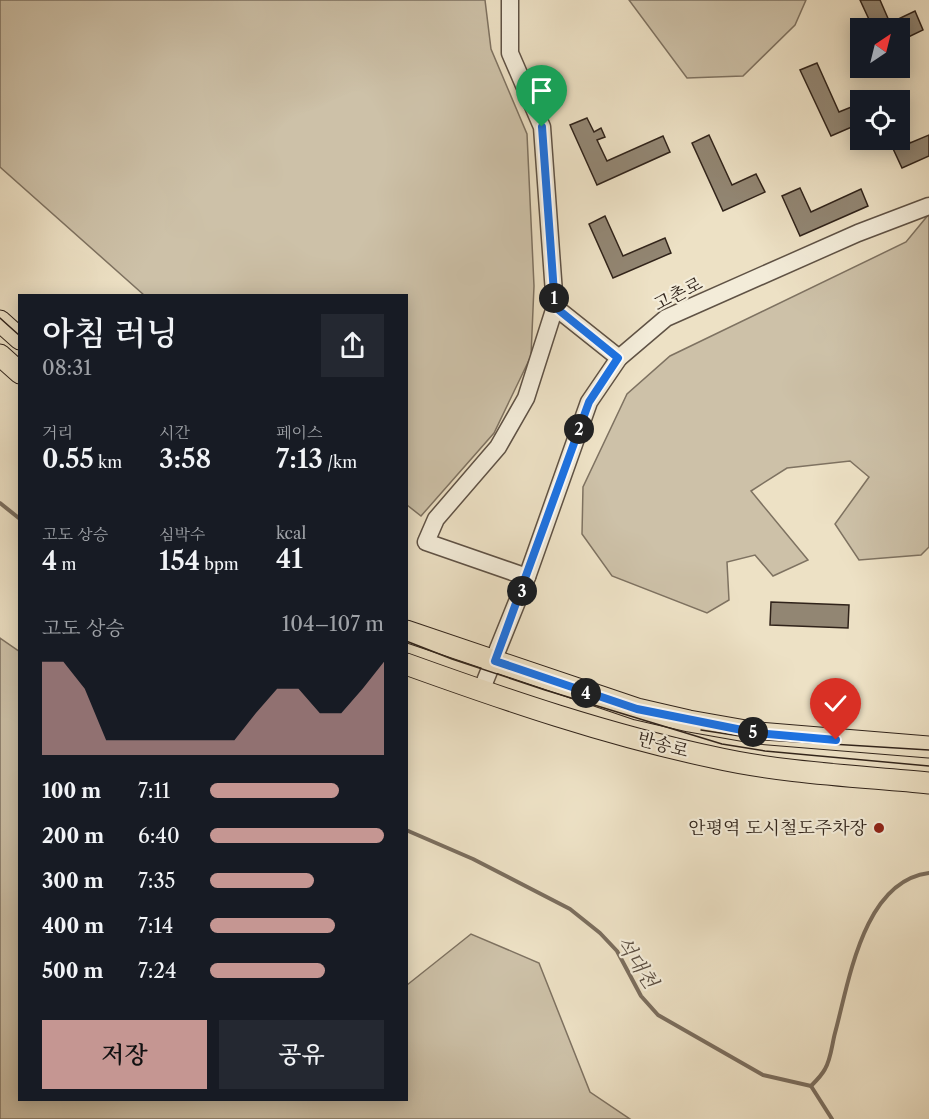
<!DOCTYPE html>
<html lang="ko">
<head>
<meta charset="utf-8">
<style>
  :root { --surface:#171b24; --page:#242831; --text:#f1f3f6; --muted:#9ea1a6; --accent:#c59692 }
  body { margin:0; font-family:"Libre Caslon Text","Noto Serif KR",serif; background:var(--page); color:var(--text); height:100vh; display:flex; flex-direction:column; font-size:22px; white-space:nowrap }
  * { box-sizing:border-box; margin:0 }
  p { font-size:20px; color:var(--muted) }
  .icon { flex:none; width:33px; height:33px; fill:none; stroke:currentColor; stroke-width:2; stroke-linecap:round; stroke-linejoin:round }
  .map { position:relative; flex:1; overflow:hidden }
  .panel { position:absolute; left:18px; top:294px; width:390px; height:807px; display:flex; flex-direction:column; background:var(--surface); border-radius:0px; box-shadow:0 3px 15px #0003 }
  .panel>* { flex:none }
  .needle { width:39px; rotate:35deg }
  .controls { position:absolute; left:850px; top:18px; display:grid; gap:12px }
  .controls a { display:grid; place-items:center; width:60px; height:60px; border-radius:0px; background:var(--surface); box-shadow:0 3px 15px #0003; font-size:30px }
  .pin { position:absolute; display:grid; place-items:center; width:51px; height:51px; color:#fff; margin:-62px -26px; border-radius:50% 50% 50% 0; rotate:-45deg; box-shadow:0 0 6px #0007 }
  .pin .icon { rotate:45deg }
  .km { position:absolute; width:30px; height:30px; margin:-15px; border-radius:50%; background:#222; color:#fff; font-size:16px; line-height:30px; text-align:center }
  .round { display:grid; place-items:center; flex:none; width:63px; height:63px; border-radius:0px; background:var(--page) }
  .head { display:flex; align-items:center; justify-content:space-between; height:102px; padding:0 24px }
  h1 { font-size:33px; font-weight:600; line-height:45px }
  .figures { display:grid; grid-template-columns:repeat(3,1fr); gap:9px; height:102px; padding:6px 24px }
  .figures div { display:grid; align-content:center }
  .figures b { font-size:26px; font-weight:600 }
  .figures small { font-size:16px; font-weight:400 }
  .figures p { font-size:16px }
  .chart { height:168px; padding:12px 24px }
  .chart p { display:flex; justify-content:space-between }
  .chart svg { width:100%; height:108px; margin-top:6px; fill:var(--accent); opacity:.7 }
  .button { display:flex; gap:12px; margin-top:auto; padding:12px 24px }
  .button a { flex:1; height:69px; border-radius:0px; background:var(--accent); color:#111; font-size:24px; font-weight:600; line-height:69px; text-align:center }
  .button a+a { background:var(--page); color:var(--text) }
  ul { padding:0 24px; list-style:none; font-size:20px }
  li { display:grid; grid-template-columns:96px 72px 1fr; align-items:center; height:45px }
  li i { height:15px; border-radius:8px; background:var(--accent) }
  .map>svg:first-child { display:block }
  .green { fill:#cdc1a8; stroke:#7e7261; stroke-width:1.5 }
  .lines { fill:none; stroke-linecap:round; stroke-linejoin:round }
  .stream { stroke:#7b6e5e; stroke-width:4 }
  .building { fill:#928673; stroke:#30231a; stroke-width:1.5 }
  .minor-casing { stroke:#5f5245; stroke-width:19 }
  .major-casing { stroke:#30231a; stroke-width:23 }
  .minor { stroke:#f3ecd9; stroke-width:16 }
  .major { stroke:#ede1c5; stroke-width:21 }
  .tram { stroke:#30231a; stroke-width:1.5 }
  .route-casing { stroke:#fff; stroke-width:12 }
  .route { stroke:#1a73e8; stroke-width:8 }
  .poi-dot { fill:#8f2418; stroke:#f3ecd9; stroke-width:2 }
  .labels { text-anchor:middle; stroke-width:4.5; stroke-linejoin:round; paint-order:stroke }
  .street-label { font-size:18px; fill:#30231a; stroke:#f3ecd9 }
  .poi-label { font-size:18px; fill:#30231a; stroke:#f3ecd9; text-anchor:end }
  .water-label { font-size:20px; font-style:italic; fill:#5c4f42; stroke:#f3ecd9 }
</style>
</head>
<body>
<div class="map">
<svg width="929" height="1119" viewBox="0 0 929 1119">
  <rect width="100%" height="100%" fill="#ede1c5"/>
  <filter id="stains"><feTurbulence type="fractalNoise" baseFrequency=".00333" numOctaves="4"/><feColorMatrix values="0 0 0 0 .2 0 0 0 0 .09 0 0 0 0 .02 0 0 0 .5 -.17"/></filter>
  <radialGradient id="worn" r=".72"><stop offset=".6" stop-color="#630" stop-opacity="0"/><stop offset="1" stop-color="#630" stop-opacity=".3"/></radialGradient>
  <g class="green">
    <polygon points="0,0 485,0 491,49 527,134 534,286 531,356 494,433 421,516 407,505 406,296 144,295 0,167"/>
    <polygon points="629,0 806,0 795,25 743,76 687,78"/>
    <polygon points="929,214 929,547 921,555 859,560 835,524 869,477 850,461 787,468 751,491 808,560 773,576 755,555 727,562 729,600 707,613 612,576 582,534 583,487 627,394 670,356 906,242"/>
    <polygon points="0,638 20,652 20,1100 406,1100 407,985 471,934 539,963 590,1092 630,1119 0,1119"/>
  </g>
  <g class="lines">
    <g class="stream">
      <polyline points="0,503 20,519"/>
      <polyline points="406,830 473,859 570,909 600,933 617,951 641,996 658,1015 763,1075 811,1086 832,1119"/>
      <path d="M811 1086C816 1081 822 1075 825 1069 831 1059 832 1044 835 1033 849 982 863 881 929 873"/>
    </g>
  </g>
  <g class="building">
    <polygon points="860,0 880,0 890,23 915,11 923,30 900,41 900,28 873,28"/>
    <polygon points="817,63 839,112 861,103 861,123 831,136 800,70"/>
    <polygon points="587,118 594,132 601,128 605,137 597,140 607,161 663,136 670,152 597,185 570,125"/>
    <polygon points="902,123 910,143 929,135 929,156 902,168 889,140 900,140"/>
    <polygon points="709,135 732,185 756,174 765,192 723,211 692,143"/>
    <polygon points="800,188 811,212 861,189 868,206 800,236 782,196"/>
    <polygon points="605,216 623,256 665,238 671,253 613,278 589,224"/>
    <polygon points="771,602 849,605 848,628 770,625"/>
  </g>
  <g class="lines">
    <g class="minor-casing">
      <g id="minor">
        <polyline points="510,0 510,53 542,127 555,307 526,398 498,447 436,519 426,542 527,577"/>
        <polyline points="555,307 619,358"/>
        <polyline points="481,691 527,577 589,402 619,358 666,318 858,233 929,206"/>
      </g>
    </g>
    <g class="major-casing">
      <g id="major">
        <polyline points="0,321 20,339"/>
        <polyline points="0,355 20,373"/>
        <polyline points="406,631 637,709 689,721 757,733 929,747"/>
        <path d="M406 664C506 700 608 735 712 757 782 773 857 776 929 783"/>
      </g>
    </g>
    <use href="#minor" class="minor"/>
    <use href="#major" class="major"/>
    <g class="tram">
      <polyline points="0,318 20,336"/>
      <polyline points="406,641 452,659 545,690 722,744 765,751 929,766"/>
      <polyline points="701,730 766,740 929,750"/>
    </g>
  </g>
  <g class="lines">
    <g class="route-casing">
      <polyline id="route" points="542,127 555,307 618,358 589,402 495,661 637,709 757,733 836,740"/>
    </g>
    <use href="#route" class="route"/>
  </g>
  <circle class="poi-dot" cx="879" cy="828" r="6"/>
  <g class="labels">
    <g class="street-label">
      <text transform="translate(678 294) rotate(-27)" y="6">고촌로</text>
      <text transform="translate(663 745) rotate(15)" y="6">반송로</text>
    </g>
    <g class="poi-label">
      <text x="867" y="834">안평역 도시철도주차장</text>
    </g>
    <g class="water-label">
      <text transform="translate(637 962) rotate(56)" y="7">석대천</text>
    </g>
  </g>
  <rect width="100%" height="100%" filter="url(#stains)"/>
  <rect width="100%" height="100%" fill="url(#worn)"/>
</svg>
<div class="controls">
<a><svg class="needle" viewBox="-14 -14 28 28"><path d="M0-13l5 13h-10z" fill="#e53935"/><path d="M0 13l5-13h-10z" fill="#9ea1a6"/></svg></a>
<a><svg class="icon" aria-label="locate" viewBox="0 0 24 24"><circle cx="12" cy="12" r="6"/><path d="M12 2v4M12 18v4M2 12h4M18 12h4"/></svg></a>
</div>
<div class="pin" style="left:542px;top:127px;background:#1e9e55"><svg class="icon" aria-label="arrive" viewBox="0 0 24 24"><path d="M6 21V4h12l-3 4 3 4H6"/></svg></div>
<div class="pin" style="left:836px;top:740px;background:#d93025"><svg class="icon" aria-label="check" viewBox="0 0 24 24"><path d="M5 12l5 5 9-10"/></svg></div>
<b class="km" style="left:554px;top:298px">1</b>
<b class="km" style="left:579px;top:429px">2</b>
<b class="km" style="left:522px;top:591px">3</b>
<b class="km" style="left:586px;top:693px">4</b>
<b class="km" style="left:753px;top:732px">5</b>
<section class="panel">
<div class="head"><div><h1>아침 러닝</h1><p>08:31</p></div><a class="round"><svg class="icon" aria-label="share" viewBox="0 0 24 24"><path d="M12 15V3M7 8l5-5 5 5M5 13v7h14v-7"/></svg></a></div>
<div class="figures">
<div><p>거리</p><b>0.55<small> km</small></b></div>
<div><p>시간</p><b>3:58</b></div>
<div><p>페이스</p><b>7:13<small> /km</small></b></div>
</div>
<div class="figures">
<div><p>고도 상승</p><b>4<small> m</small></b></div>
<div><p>심박수</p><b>154<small> bpm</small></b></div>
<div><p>kcal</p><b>41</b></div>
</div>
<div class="chart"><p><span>고도 상승</span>104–107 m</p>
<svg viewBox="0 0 160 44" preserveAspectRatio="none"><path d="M0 44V6L10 6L20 17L30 38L40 38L50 38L60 38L70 38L80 38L90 38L100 27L110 17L120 17L130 27L140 27L150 17L160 6V44z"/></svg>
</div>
<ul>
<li><b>100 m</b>7:11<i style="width:74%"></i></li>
<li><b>200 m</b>6:40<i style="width:100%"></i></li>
<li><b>300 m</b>7:35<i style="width:60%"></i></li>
<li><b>400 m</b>7:14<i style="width:72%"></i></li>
<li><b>500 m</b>7:24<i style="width:66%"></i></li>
</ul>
<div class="button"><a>저장</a><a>공유</a></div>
</section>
</div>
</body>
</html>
